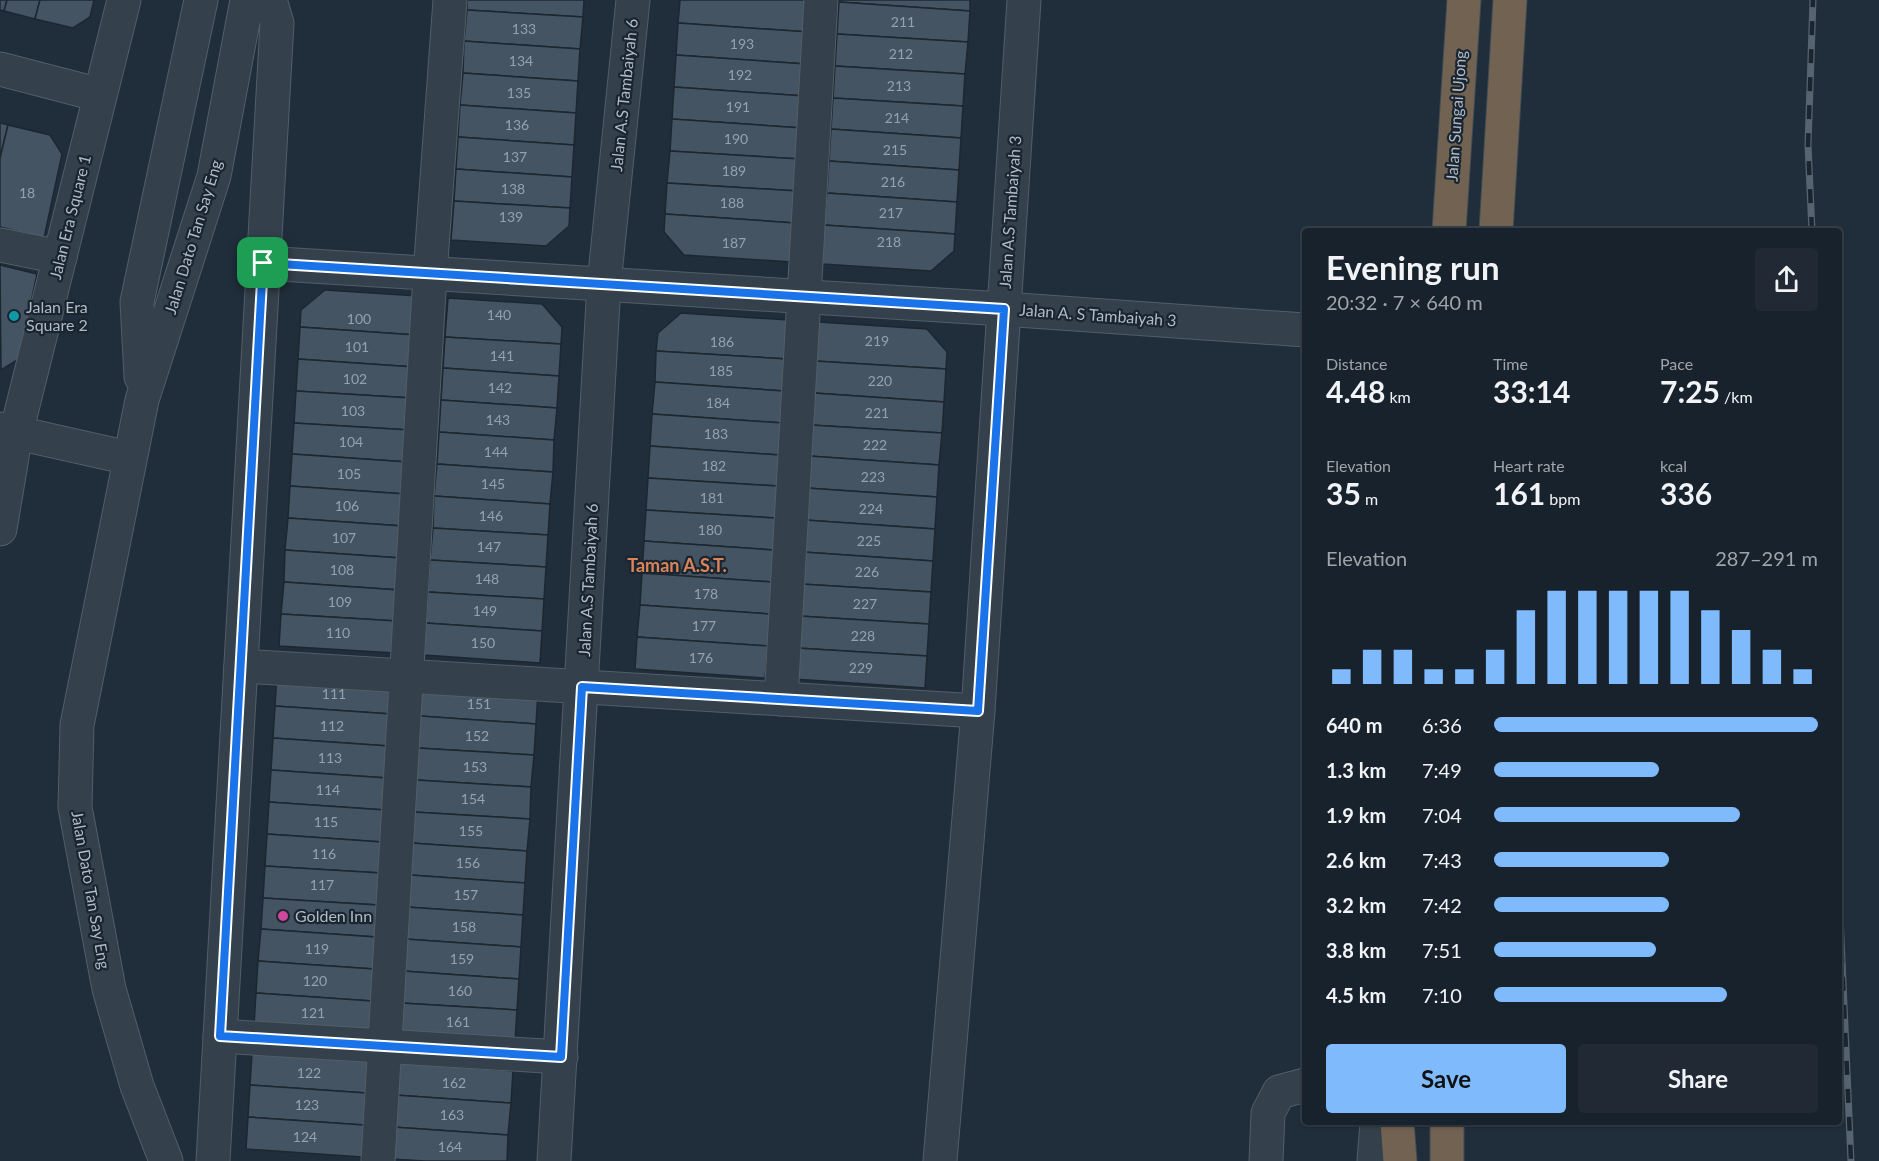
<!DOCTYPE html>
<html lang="en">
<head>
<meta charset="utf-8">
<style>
  :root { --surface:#18222c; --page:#212a34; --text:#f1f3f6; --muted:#9fa4a9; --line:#363f48; --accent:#7fbafd }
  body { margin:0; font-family:Lato,sans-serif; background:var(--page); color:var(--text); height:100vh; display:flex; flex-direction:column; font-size:22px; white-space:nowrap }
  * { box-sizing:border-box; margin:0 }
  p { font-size:20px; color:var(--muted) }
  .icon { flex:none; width:33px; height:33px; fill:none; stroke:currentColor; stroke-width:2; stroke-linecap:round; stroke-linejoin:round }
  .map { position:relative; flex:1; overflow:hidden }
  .panel { position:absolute; left:1302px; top:228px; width:540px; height:897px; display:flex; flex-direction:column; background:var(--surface); border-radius:6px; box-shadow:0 2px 4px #0004,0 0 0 2px var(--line) }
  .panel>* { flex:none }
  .pin { position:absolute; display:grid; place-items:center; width:51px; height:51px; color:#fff; margin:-26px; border-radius:12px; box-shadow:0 3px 9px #0006 }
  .round { display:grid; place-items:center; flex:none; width:63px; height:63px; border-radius:6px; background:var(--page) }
  .head { display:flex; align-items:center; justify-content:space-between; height:102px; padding:0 24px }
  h1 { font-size:33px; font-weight:700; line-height:45px }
  .metrics { display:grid; grid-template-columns:repeat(3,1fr); gap:9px; height:102px; padding:6px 24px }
  .metrics div { display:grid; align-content:center }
  .metrics b { font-size:30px; font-weight:700 }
  .metrics small { font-size:16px; font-weight:400 }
  .metrics p { font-size:16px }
  .chart { height:168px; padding:12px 24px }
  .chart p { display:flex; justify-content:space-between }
  .chart svg { width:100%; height:108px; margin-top:6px; stroke:var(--accent); stroke-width:6 }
  .action { display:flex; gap:12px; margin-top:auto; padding:12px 24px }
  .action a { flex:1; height:69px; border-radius:6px; background:var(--accent); color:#111; font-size:24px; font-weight:700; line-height:69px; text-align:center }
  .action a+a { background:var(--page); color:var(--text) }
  ul { padding:0 24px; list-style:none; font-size:20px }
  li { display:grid; grid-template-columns:96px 72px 1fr; align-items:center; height:45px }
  li i { height:15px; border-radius:8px; background:var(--accent) }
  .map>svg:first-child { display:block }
  .building { fill:#445462; stroke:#1c2732; stroke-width:1.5 }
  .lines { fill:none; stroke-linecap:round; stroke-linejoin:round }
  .minor-casing { stroke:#525e69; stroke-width:35 }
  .highway-casing { stroke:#3f4b56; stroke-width:35 }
  .minor { stroke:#34404b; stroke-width:33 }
  .highway { stroke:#726251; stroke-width:33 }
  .rail-casing { stroke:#566472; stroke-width:7 }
  .rail { stroke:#1a2530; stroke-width:4.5; stroke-dasharray:14; stroke-linecap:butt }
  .route-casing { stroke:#fff; stroke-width:12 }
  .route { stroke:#1a73e8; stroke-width:8 }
  .culture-dot { fill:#0f9aa8; stroke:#1a2530; stroke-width:2 }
  .hotel-dot { fill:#d1479c; stroke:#1a2530; stroke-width:2 }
  .labels { text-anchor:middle; stroke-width:4.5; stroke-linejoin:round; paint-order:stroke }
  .number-label { font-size:14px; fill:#94a1ae }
  .street-label { font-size:16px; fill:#afbbc7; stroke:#1a2530 }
  .poi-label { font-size:16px; fill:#afbbc7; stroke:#1a2530; text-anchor:start }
  .neighbourhood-label { font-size:18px; font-weight:bold; fill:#d98559; stroke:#1a2530 }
</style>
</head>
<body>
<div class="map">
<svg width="1879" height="1161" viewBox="0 0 1879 1161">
  <rect width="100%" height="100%" fill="#202e3b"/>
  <g class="building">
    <polygon points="0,0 7,0 4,11 0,10"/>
    <polygon points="7,0 40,0 35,19 4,11"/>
    <polygon points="40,0 94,0 90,17 73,28 35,19"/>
    <polygon points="467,0 584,0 583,17 467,10"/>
    <polygon points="680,0 810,0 809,32 678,23"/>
    <polygon points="840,0 970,0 970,11 839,2"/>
    <polygon points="839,2 970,11 968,42 837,34"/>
    <polygon points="467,10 583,17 580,49 464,41"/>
    <polygon points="678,23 809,32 806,64 676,55"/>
    <polygon points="837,34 968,42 965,74 835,66"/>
    <polygon points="464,41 580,49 578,81 463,73"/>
    <polygon points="676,55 806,64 804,96 674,87"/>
    <polygon points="835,66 965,74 963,106 833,98"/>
    <polygon points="463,73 578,81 576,113 460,105"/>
    <polygon points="674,87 804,96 802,128 672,119"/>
    <polygon points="833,98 963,106 961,138 831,129"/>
    <polygon points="460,105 576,113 574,145 458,137"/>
    <polygon points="672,119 802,128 800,159 670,151"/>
    <polygon points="0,123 8,125 0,158"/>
    <polygon points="8,125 50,135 62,154 44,238 0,227 0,158"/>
    <polygon points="831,129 961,138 959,170 829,161"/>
    <polygon points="458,137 574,145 572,177 456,169"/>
    <polygon points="670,151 800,159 798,191 667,183"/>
    <polygon points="829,161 959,170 957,202 827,193"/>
    <polygon points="456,169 572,177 570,208 454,201"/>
    <polygon points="667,183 798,191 795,223 665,214"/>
    <polygon points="827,193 957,202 955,234 824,225"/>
    <polygon points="454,201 570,208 569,226 546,246 451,240"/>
    <polygon points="665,214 795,223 793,262 684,255 664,232"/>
    <polygon points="824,225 955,234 954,251 931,271 822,264"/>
    <polygon points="0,265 37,274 19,359 1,370"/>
    <polygon points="325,290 418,296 416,335 300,327 301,310"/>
    <polygon points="448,298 542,304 562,327 561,344 445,337"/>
    <polygon points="681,313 789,320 787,359 656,351 658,333"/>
    <polygon points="818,322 927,329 947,352 946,369 815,361"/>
    <polygon points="300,327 416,335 414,367 298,359"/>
    <polygon points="445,337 561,344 559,376 443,368"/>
    <polygon points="656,351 787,359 784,391 655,382"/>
    <polygon points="298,359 414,367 412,398 296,391"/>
    <polygon points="815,361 946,369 944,402 814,393"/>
    <polygon points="443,368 559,376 557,408 441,400"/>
    <polygon points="655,382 784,391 783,423 652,414"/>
    <polygon points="296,391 412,398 410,430 294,423"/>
    <polygon points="814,393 944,402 942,433 811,425"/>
    <polygon points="441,400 557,408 554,440 439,432"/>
    <polygon points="652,414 783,423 780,455 650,446"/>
    <polygon points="294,423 410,430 408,462 292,454"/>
    <polygon points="811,425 942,433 939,465 809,456"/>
    <polygon points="439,432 554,440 553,472 437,464"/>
    <polygon points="650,446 780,455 778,486 648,478"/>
    <polygon points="292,454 408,462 405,494 290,486"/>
    <polygon points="809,456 939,465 937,497 807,488"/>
    <polygon points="437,464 553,472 550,504 434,496"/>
    <polygon points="648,478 778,486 776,518 646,510"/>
    <polygon points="290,486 405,494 403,526 288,518"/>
    <polygon points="807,488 937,497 935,529 805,520"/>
    <polygon points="434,496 550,504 548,535 433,528"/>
    <polygon points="646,510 776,518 774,550 644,541"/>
    <polygon points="288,518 403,526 401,558 285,550"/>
    <polygon points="805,520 935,529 933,561 803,552"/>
    <polygon points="433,528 548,535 546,567 430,560"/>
    <polygon points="644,541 774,550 772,582 642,573"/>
    <polygon points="285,550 401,558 399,590 284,582"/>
    <polygon points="803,552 933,561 931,592 801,584"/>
    <polygon points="430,560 546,567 544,599 428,592"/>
    <polygon points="642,573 772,582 770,614 640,605"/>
    <polygon points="284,582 399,590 397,621 281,614"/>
    <polygon points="801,584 931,592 929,624 799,616"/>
    <polygon points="428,592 544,599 542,631 426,623"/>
    <polygon points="640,605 770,614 768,646 637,637"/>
    <polygon points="281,614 397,621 395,653 279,646"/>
    <polygon points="799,616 929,624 927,656 797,648"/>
    <polygon points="426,623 542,631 540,663 424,655"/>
    <polygon points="637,637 768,646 765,678 635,669"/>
    <polygon points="797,648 927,656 925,688 794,679"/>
    <polygon points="277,674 393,682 391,714 275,706"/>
    <polygon points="422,684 538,692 536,724 420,716"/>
    <polygon points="275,706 391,714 389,746 273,738"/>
    <polygon points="420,716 536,724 534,755 418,748"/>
    <polygon points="273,738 389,746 387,778 271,770"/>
    <polygon points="418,748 534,755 531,787 416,780"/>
    <polygon points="271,770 387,778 385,810 269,802"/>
    <polygon points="416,780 531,787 530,819 414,812"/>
    <polygon points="269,802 385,810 382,842 267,834"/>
    <polygon points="414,812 530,819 527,851 411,843"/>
    <polygon points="267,834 382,842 381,873 265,866"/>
    <polygon points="411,843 527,851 525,883 410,875"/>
    <polygon points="265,866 381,873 378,905 263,898"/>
    <polygon points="410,875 525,883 523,915 407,907"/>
    <polygon points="263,898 378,905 376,937 261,929"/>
    <polygon points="407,907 523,915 521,947 405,939"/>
    <polygon points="261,929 376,937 374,969 258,961"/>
    <polygon points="405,939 521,947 519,979 403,971"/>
    <polygon points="258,961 374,969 372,1001 256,993"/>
    <polygon points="403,971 519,979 517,1010 401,1003"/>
    <polygon points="256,993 372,1001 370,1033 254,1025"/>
    <polygon points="401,1003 517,1010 515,1042 399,1035"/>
    <polygon points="252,1053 368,1061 366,1093 250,1085"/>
    <polygon points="397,1063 513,1071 511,1103 395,1095"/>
    <polygon points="250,1085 366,1093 364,1125 248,1117"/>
    <polygon points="395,1095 511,1103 508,1135 393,1127"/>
    <polygon points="248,1117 364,1125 362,1157 246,1149"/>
    <polygon points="393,1127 508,1135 507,1161 425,1161 391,1159"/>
  </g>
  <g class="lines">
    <g class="minor-casing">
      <g id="minor">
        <polyline points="0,69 100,95"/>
        <polyline points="0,245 60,257"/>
        <polyline points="263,263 1004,309 1305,330"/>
        <polyline points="141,377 137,302 201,0"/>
        <polyline points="0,429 129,458"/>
        <polyline points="0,529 16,433 124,0"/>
        <polyline points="241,666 978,711"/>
        <polyline points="781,699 821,0"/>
        <polyline points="220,1036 561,1057"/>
        <polyline points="166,1161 137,1086 109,989 75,807 77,725 142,400 214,176 247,0"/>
        <polyline points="213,1161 277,23 270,0"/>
        <polyline points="378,1161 430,274 450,0"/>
        <polyline points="554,1161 604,284 633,0"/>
        <polyline points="940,1161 978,711 1024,0"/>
        <polyline points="1266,1161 1268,1113 1279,1092 1305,1085"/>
        <polyline points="1374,1161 1377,1122"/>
      </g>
    </g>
    <g class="highway-casing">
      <g id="highway">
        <polyline points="1449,231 1464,0"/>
        <polyline points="1496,231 1510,0"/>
        <polyline points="1397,1122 1400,1161"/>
        <polyline points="1447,1122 1447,1161"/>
      </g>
    </g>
    <use href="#minor" class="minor"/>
    <use href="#highway" class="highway"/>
    <g class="rail-casing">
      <g id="rail">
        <polyline points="1812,231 1808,145 1813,0"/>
        <polyline points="1839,893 1851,1161"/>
      </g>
    </g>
    <use href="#rail" class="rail"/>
  </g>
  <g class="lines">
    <g class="route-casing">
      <polygon id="route" points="263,263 1004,309 978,711 582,687 561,1057 220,1036"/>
    </g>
    <use href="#route" class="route"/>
  </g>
  <circle class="culture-dot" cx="14" cy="316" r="6"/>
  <circle class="hotel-dot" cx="283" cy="916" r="6"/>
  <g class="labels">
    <g class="number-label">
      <text x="903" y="27">211</text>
      <text x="524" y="34">133</text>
      <text x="742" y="49">193</text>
      <text x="901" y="59">212</text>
      <text x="521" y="66">134</text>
      <text x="740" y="80">192</text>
      <text x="899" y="91">213</text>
      <text x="519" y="98">135</text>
      <text x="738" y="112">191</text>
      <text x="897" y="123">214</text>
      <text x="517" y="130">136</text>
      <text x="736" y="144">190</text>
      <text x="895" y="155">215</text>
      <text x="515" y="162">137</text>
      <text x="734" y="176">189</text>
      <text x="893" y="187">216</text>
      <text x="513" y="194">138</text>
      <text x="27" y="198">18</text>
      <text x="732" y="208">188</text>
      <text x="891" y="218">217</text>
      <text x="511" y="222">139</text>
      <text x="889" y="247">218</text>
      <text x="734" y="248">187</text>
      <text x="499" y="320">140</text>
      <text x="359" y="324">100</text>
      <text x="877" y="346">219</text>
      <text x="722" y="347">186</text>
      <text x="357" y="352">101</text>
      <text x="502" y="361">141</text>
      <text x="721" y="376">185</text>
      <text x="355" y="384">102</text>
      <text x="880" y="386">220</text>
      <text x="500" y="393">142</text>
      <text x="718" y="408">184</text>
      <text x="353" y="416">103</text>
      <text x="877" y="418">221</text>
      <text x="498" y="425">143</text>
      <text x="716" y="439">183</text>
      <text x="351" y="447">104</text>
      <text x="875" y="450">222</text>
      <text x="496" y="457">144</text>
      <text x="714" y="471">182</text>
      <text x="349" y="479">105</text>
      <text x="873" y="482">223</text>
      <text x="493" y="489">145</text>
      <text x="712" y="503">181</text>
      <text x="347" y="511">106</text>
      <text x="871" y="514">224</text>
      <text x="491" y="521">146</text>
      <text x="710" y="535">180</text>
      <text x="344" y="543">107</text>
      <text x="869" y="546">225</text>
      <text x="489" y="552">147</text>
      <text x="342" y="575">108</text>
      <text x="867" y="577">226</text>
      <text x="487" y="584">148</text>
      <text x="706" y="599">178</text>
      <text x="340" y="607">109</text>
      <text x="865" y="609">227</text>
      <text x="485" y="616">149</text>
      <text x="704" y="631">177</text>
      <text x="338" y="638">110</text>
      <text x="863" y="641">228</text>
      <text x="483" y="648">150</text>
      <text x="701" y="663">176</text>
      <text x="861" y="673">229</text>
      <text x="334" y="699">111</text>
      <text x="479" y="709">151</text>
      <text x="332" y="731">112</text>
      <text x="477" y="741">152</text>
      <text x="330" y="763">113</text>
      <text x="475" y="772">153</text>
      <text x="328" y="795">114</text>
      <text x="473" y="804">154</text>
      <text x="326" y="827">115</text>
      <text x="471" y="836">155</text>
      <text x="324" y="859">116</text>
      <text x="468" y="868">156</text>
      <text x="322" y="890">117</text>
      <text x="466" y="900">157</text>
      <text x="464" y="932">158</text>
      <text x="317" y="954">119</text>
      <text x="462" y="964">159</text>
      <text x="315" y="986">120</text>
      <text x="460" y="996">160</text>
      <text x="313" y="1018">121</text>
      <text x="458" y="1027">161</text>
      <text x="309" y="1078">122</text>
      <text x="454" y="1088">162</text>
      <text x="307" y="1110">123</text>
      <text x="452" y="1120">163</text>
      <text x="305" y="1142">124</text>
      <text x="450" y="1152">164</text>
    </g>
    <g class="street-label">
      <text transform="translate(624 95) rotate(-84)" y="6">Jalan A.S Tambaiyah 6</text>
      <text transform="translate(1456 116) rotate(-86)" y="6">Jalan Sungai Ujong</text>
      <text transform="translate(1010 212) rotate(-86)" y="6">Jalan A.S Tambaiyah 3</text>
      <text transform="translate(70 217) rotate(-76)" y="6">Jalan Era Square 1</text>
      <text transform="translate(193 237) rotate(-73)" y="6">Jalan Dato Tan Say Eng</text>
      <text transform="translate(1098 315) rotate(4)" y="6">Jalan A. S Tambaiyah 3</text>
      <text transform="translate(588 580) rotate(-87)" y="6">Jalan A.S Tambaiyah 6</text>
      <text transform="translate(91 890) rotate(80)" y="6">Jalan Dato Tan Say Eng</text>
    </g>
    <g class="poi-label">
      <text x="26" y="313">Jalan Era<tspan x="26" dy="18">Square 2</tspan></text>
      <text x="295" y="922">Golden Inn</text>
    </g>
    <g class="neighbourhood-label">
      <text x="677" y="572">Taman A.S.T.</text>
    </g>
  </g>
</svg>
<div class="pin" style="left:263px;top:263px;background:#1e9e55"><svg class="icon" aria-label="arrive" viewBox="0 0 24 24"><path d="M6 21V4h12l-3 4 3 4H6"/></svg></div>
<section class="panel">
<div class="head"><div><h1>Evening run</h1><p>20:32 · 7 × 640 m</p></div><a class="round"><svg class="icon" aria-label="share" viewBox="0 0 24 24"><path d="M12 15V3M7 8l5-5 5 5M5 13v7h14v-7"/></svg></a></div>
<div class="metrics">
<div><p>Distance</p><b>4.48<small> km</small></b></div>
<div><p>Time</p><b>33:14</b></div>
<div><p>Pace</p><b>7:25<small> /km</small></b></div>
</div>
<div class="metrics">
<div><p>Elevation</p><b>35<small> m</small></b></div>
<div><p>Heart rate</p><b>161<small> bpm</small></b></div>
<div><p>kcal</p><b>336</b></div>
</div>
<div class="chart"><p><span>Elevation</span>287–291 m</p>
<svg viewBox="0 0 160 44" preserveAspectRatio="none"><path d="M5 44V38M15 44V30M25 44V30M35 44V38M45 44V38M55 44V30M65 44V14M75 44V6M85 44V6M95 44V6M105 44V6M115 44V6M125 44V14M135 44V22M145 44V30M155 44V38"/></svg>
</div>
<ul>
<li><b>640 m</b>6:36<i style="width:100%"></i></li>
<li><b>1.3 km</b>7:49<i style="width:51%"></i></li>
<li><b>1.9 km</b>7:04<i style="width:76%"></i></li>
<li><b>2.6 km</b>7:43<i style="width:54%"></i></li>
<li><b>3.2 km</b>7:42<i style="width:54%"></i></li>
<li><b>3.8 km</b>7:51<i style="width:50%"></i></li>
<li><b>4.5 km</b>7:10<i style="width:72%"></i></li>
</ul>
<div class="action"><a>Save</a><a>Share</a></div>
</section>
</div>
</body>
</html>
